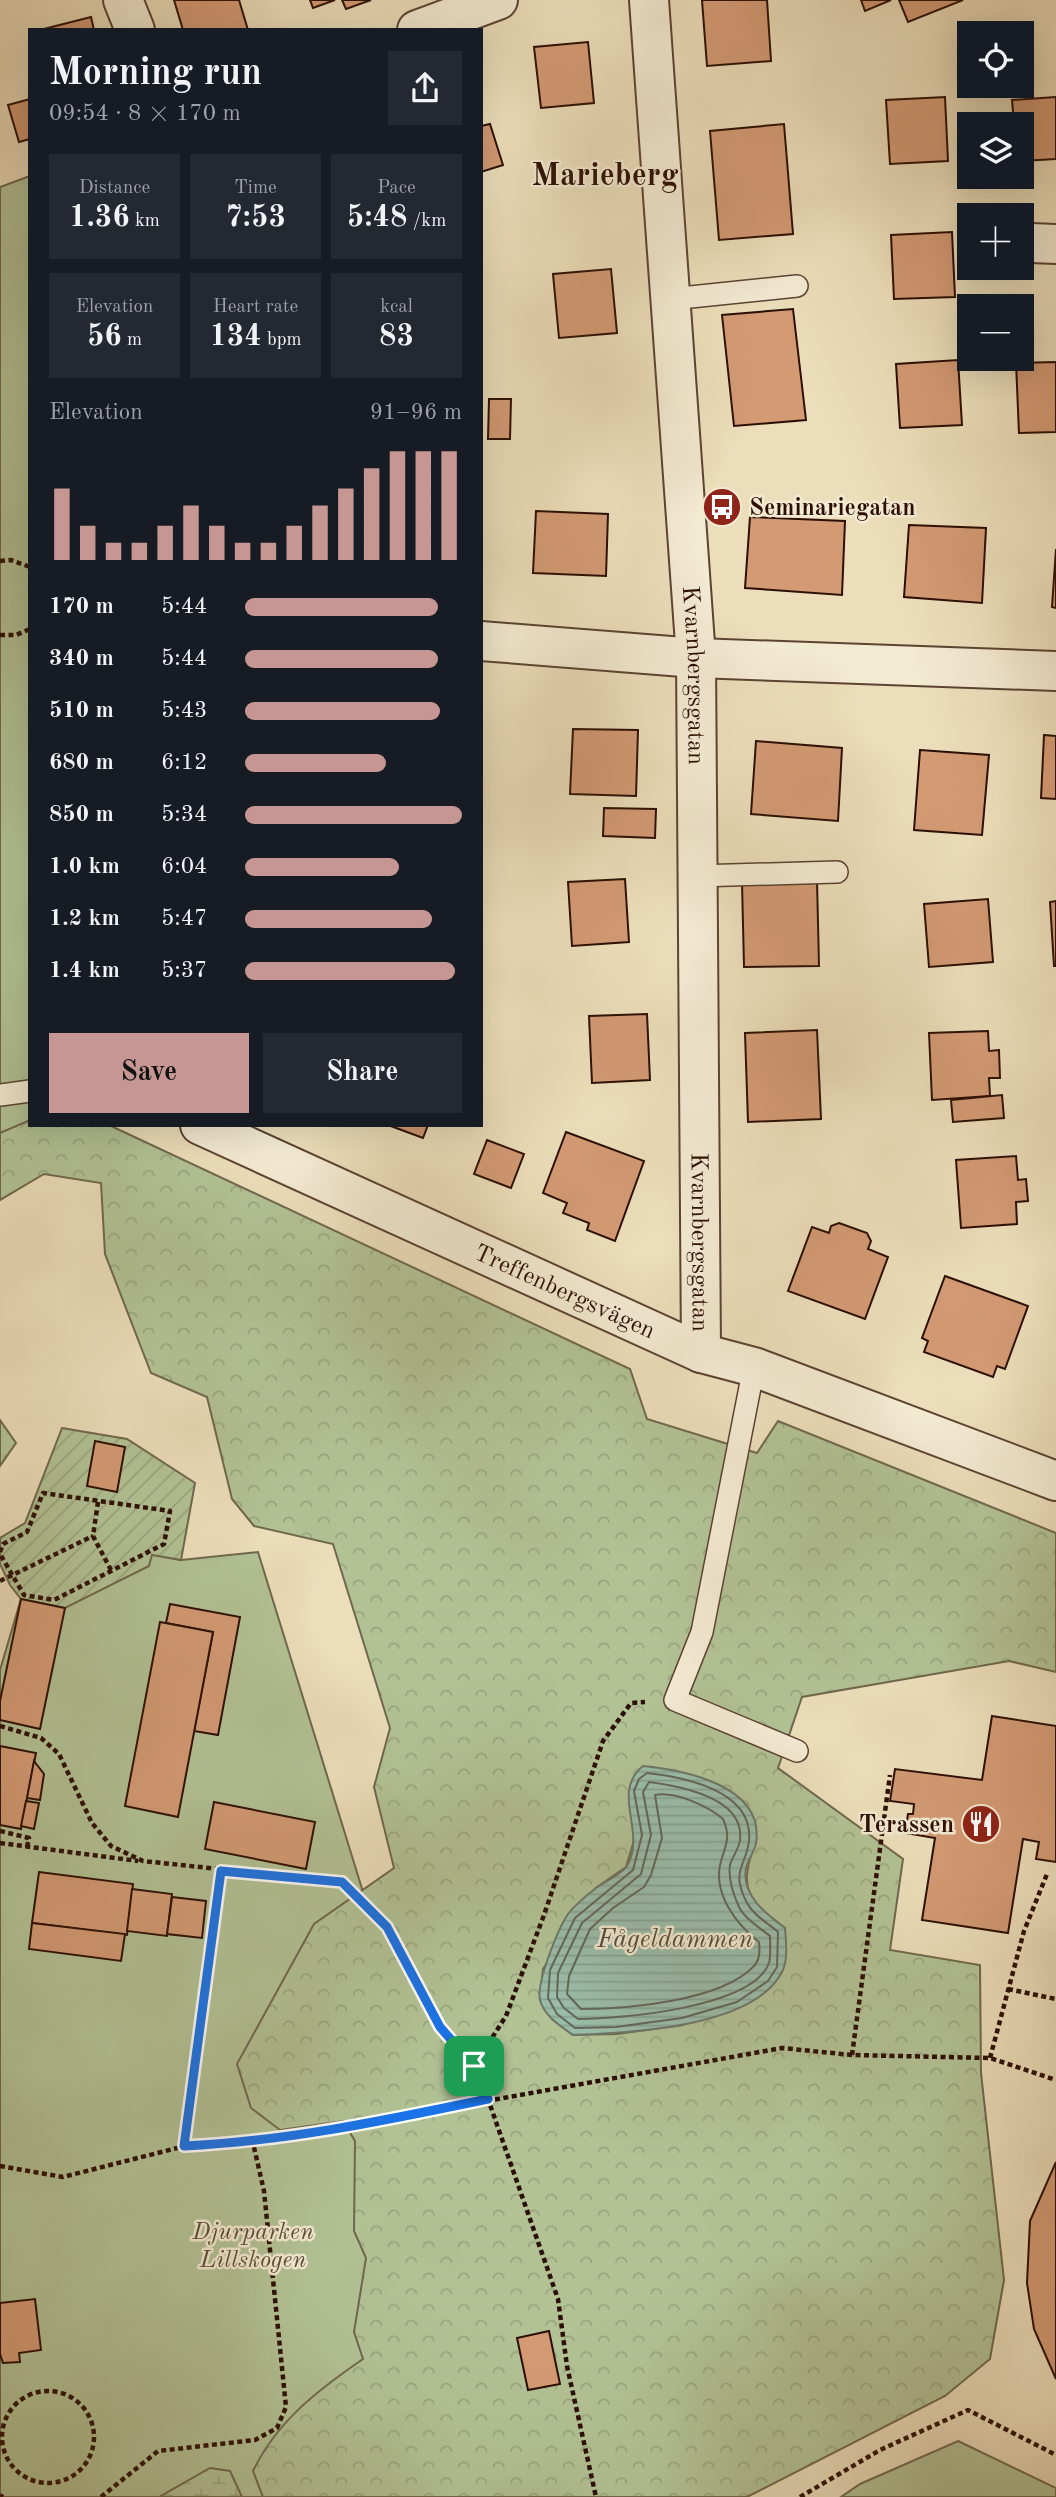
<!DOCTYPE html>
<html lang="en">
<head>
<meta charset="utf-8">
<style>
  :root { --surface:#171b24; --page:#242831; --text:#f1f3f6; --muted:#9ea1a6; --accent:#c59692 }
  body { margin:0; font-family:"Old Standard TT",serif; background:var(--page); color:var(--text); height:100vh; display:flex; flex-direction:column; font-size:26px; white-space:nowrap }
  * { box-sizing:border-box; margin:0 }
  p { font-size:23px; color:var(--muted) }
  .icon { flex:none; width:38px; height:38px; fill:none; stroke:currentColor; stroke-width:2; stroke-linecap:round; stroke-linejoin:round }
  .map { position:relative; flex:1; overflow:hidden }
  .drawer { position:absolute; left:28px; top:28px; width:455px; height:1099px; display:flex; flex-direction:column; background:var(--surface); border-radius:0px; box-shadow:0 7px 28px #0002 }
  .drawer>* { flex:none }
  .fabs { position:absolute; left:957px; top:21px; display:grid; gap:14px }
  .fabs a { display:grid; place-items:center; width:77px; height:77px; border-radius:0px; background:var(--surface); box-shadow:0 7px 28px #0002; font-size:35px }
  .pin { position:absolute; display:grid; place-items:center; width:60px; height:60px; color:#fff; margin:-30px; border-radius:14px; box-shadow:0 4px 10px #0006 }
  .round { display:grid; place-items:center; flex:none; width:74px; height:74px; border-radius:0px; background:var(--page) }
  .summary { display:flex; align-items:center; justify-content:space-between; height:119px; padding:0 21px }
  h1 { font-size:38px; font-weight:700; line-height:52px }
  .stats { display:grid; grid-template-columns:repeat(3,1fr); gap:10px; height:119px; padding:7px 21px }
  .stats div { display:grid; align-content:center; border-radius:0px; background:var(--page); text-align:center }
  .stats b { font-size:30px; font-weight:700 }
  .stats small { font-size:19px; font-weight:400 }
  .stats p { font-size:19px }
  .chart { height:196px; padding:14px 21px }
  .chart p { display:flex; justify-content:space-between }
  .chart svg { width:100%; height:126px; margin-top:7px; stroke:var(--accent); stroke-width:6 }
  .button { display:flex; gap:14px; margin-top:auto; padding:14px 21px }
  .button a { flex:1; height:80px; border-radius:0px; background:var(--accent); color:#111; font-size:28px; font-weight:700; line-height:80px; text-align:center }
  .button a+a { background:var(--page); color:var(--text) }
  ul { padding:0 21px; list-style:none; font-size:23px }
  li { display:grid; grid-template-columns:112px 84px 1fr; align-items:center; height:52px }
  li i { height:18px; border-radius:9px; background:var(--accent) }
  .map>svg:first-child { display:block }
  .green { fill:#b2c295; stroke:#6f684c; stroke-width:2 }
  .forest { fill:url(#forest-crowns); stroke:#6f684c; stroke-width:2; fill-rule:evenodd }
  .wetland { fill:url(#wetland-marsh); stroke:#6f684c; stroke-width:2 }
  .garden { fill:url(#garden-furrows); stroke:#6f684c; stroke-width:2 }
  .water { fill:url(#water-rules); stroke:#6e7768; stroke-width:2 }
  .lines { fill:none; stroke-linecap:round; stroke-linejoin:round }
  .shore { stroke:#636657; stroke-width:2 }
  .building { fill:#d39a74; stroke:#2c0f04; stroke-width:2 }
  .service-casing { stroke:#5c4332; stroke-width:24 }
  .minor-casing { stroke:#5c4332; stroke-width:42 }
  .path { stroke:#2c0f04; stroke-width:4.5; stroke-dasharray:5 3.5; stroke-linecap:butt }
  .service { stroke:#f3ead2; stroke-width:21 }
  .minor { stroke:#f3ead2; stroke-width:38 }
  .route-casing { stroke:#fff; stroke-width:14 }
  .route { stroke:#1a73e8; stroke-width:9 }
  .labels { text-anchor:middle; stroke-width:5; stroke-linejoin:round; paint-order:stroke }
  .poi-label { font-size:24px; font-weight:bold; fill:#2c0f04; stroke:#f3ead2; text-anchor:start }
  .street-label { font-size:24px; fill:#2c0f04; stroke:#f3ead2 }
  .park-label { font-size:24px; font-style:italic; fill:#5b4e37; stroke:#f3ead2 }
  .water-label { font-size:26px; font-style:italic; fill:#524c3e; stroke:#f3ead2 }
  .district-label { font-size:32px; font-weight:bold; fill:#2c0f04; stroke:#f3ead2 }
</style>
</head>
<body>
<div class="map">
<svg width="1056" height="2497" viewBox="0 0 1056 2497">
  <defs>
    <pattern id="forest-crowns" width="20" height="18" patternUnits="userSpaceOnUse" patternTransform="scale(1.75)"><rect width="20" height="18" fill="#b2c295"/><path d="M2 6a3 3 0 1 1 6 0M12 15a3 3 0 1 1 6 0" fill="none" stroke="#99a67f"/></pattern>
    <pattern id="wetland-marsh" width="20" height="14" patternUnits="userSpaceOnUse" patternTransform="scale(1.75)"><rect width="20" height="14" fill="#b2c295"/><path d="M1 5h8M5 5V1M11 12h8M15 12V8" fill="none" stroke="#99a67f"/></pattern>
    <pattern id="garden-furrows" width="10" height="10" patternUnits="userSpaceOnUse" patternTransform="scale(1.75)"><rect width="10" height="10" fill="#b2c295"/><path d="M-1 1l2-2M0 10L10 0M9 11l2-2" fill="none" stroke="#99a67f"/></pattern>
    <pattern id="water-rules" width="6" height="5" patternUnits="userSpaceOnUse" patternTransform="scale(1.75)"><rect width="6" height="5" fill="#9abdaa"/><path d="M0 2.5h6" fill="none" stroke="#85a191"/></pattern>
  </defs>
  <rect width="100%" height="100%" fill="#ecdeba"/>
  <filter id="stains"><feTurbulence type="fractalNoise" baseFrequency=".00286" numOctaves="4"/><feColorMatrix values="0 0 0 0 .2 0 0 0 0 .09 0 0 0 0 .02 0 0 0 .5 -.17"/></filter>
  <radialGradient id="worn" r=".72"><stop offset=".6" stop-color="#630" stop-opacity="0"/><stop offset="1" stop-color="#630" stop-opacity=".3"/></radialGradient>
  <g class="green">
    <polygon points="30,176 30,1121 0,1133 0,187"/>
    <polygon points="258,1552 372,1921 577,2497 0,2497 0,1670 21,1599 65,1608 152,1554 181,1560"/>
    <polygon points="958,2441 1056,2488 1056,2497 841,2497 860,2484"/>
  </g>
  <g class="forest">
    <path d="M30 1120V1125H109L630 1369 647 1419 757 1453 778 1421 1056 1533V1672L1009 1661 802 1697 778 1768 903 1859 890 1950 980 1965 981 2073 1004 2280 990 2359 945 2396 747 2497H263L253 2471C277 2421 318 2390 363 2359L354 2332 366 2258 354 2231 355 2141 343 2121 280 2130 251 2108 237 2064 314 1924 394 1868 374 1787 390 1728 333 1544 254 1526 232 1499 207 1397 151 1373 105 1254 101 1183 44 1174 0 1200V1133ZM636 1834 756 1842C738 1887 746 1900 785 1928L683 2025 617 2034 573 2035 552 2019 540 2000 543 1969 596 1888 626 1867Z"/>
    <polygon points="0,1420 16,1443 0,1466"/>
  </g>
  <polygon class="wetland" points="210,2468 230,2471 242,2497 159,2497"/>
  <polygon class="garden" points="62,1428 127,1439 195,1483 181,1560 152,1555 149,1566 65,1608 21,1599 10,1585 0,1564 0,1538 25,1523"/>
  <path class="water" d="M643 1766C683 1770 765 1785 756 1843 755 1851 748 1859 746 1868 741 1895 766 1914 785 1928 786 1941 788 1958 783 1970 756 2028 628 2033 573 2035 562 2027 544 2016 540 2000 536 1983 558 1929 568 1914 575 1905 587 1895 596 1888 605 1881 621 1875 627 1866 647 1831 610 1793 643 1766Z"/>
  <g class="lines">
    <g class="shore">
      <path d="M647 1773C683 1777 754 1790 749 1841 746 1867 730 1870 747 1903 753 1915 768 1923 778 1932L777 1967 768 1981 737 2002 682 2018 616 2027 575 2028 557 2014 548 1998 550 1970 575 1918 633 1870 642 1835 634 1791 639 1779Z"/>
      <path d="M649 1782C679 1786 745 1797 740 1840 739 1849 732 1857 730 1865 728 1878 734 1896 739 1907 745 1919 760 1928 770 1936 770 1945 771 1956 769 1963 753 2008 619 2019 578 2019L564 2008 557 1997 558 1973 582 1923 641 1874 651 1835 643 1792Z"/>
      <path d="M655 1795C675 1791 708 1806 723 1819 731 1837 726 1844 721 1861 712 1893 736 1924 759 1942 760 1950 760 1961 753 1967 720 2001 627 2009 581 2009L567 1994 569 1976 590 1929 613 1908 644 1887 651 1875 662 1838Z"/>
    </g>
  </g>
  <g class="building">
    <polygon points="174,0 239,0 248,30 183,30"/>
    <polygon points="310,0 335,0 313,8"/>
    <polygon points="342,0 371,0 346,9"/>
    <polygon points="702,0 767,0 771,61 707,66"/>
    <polygon points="861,0 891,0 865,11"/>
    <polygon points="899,0 963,0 908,22"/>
    <polygon points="91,17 94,30 40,30"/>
    <polygon points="588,42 594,103 541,108 534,47"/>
    <polygon points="945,97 948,161 890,164 886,100"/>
    <polygon points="1056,97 1056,159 1022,161 1022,124 1014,124 1012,100"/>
    <polygon points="30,99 30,139 19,142 8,105"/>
    <polygon points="490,124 503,165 481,172 481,126"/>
    <polygon points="784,124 793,234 719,240 710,131"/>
    <polygon points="952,232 955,297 894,299 891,235"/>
    <polygon points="611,269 617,333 559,338 553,274"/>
    <polygon points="793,309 806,420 734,426 722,315"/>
    <polygon points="958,360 962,425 900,428 896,364"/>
    <polygon points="1056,362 1056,432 1019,433 1016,363"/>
    <polygon points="489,399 511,399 510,439 488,439"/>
    <polygon points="536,511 608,514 606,576 533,573"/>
    <polygon points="750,517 845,521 842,595 745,588"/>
    <polygon points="909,525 986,528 982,603 904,597"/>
    <polygon points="1056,549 1056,608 1052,607"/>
    <polygon points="573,729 638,730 636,796 570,794"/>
    <polygon points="1044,735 1056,736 1056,799 1041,798"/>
    <polygon points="756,741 842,748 838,821 751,814"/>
    <polygon points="920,750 989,755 982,835 914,830"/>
    <polygon points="604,808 656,809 655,838 603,836"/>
    <polygon points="625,879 629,942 572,946 568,882"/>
    <polygon points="817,880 819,966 744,967 742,882"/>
    <polygon points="988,899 993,962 929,967 924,904"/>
    <polygon points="1056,901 1056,966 1054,966 1050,902"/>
    <polygon points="647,1014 650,1080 592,1083 589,1016"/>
    <polygon points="817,1030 821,1119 748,1122 745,1033"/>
    <polygon points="988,1031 989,1051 999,1050 1000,1078 989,1078 990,1096 932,1100 929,1033"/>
    <polygon points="1002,1095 1004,1118 953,1122 951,1100"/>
    <polygon points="388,1125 428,1125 423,1138"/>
    <polygon points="566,1132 644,1161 615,1241 587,1230 589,1223 563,1213 567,1203 543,1193"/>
    <polygon points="487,1140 524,1154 511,1188 474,1174"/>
    <polygon points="1016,1156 1018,1180 1026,1179 1028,1201 1016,1202 1017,1224 961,1228 956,1160"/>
    <polygon points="839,1223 867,1233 871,1241 868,1249 888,1257 865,1319 788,1291 812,1227 829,1233 831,1226"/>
    <polygon points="945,1276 1028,1306 1005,1369 997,1366 993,1377 924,1352 928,1341 922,1338"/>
    <polygon points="95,1441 125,1447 117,1492 87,1486"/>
    <polygon points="21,1599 65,1608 40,1729 0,1720 0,1701"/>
    <polygon points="170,1604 240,1617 218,1735 194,1731 213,1632 166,1623"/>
    <polygon points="160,1622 213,1632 178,1817 125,1806"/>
    <polygon points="992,1716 1056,1726 1056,1862 1036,1859 1039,1842 1023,1839 1008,1933 922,1920 935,1838 905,1833 908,1814 913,1814 914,1804 890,1801 895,1769 982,1780"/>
    <polygon points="0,1746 36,1753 21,1829 0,1825"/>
    <polygon points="34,1761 44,1774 40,1800 27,1798"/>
    <polygon points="26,1801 39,1803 34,1829 21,1826"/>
    <polygon points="214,1802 315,1822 306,1869 205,1849"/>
    <polygon points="39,1872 133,1884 127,1935 32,1923"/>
    <polygon points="132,1889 172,1894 167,1936 127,1931"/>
    <polygon points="172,1897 206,1901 202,1938 167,1934"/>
    <polygon points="32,1923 125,1934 121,1961 29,1949"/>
    <polygon points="1056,2162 1056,2379 1034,2329 1027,2283 1030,2221"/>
    <polygon points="35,2299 41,2350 19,2353 20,2362 3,2363 0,2354 0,2303"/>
    <polygon points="549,2331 560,2384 528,2390 517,2338"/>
  </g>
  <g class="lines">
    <g class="service-casing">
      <g id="service">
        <polyline points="671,299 797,286"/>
        <polyline points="697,876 837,872"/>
        <polyline points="0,1095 30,1091"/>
        <polyline points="754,1367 702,1632 675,1700 797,1751"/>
      </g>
    </g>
    <g class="minor-casing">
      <g id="minor">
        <polyline points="123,0 135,30"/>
        <path id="s1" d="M649 0 696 658 701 1353"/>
        <polyline points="417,30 498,0"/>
        <polyline points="1031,243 1056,244"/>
        <polyline points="481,641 696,658 1056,671"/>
        <path id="s2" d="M200 1125 701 1353 754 1367 1056 1481"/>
      </g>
    </g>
    <g class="path">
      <polyline points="0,561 11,560 30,567"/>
      <polyline points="0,635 16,635 30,629"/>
      <polyline points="98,1502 93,1536 111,1570"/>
      <polyline points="0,1552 3,1544 27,1532 43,1493 170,1511 164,1544 54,1600 24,1595 0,1554"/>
      <polyline points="0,1581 93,1536"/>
      <polyline points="0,1726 41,1738 59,1754 92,1823 111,1846 143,1861 342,1882 387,1927 440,2027 474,2066 488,2099 558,2299 567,2366 596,2497"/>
      <polyline points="0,1831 29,1838 27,1847"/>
      <polyline points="0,1843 138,1861"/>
      <polyline points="221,1871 185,2146 253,2143"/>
      <polyline points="1008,1989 1056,1999"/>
      <polyline points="852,2055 890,1775"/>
      <polyline points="990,2058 1024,1931 1047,1874"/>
      <polyline points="474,2066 506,2016 544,1915 603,1741 631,1703 645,1702"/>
      <polyline points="0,2166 63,2177 185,2146"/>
      <circle cx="48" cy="2437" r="46"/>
      <polyline points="0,2495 3,2497"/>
      <polyline points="101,2497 158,2451 255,2440 277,2428 286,2407 264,2191 253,2143 782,2048 852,2055 990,2058 1056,2080"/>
      <polyline points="800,2497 880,2450 968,2410 1056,2455"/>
    </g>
    <use href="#service" class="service"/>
    <use href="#minor" class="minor"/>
  </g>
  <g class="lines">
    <g class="route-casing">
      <path id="route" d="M221 1871 342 1882 387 1927 440 2027 474 2066 488 2099C387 2120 288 2141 184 2146Z"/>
    </g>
    <use href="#route" class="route"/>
  </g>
  <defs>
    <g id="bus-disc" transform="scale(2.0125)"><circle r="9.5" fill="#8f2418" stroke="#f3ead2"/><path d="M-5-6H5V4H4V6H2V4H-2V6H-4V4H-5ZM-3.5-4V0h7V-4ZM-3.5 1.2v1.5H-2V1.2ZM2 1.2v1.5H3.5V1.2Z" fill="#fff"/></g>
    <g id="restaurant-disc" transform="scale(2.0125)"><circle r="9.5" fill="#8f2418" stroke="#f3ead2"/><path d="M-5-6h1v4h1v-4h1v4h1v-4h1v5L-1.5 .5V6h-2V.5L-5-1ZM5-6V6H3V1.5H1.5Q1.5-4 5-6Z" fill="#fff"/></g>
  </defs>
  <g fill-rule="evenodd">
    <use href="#bus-disc" x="722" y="507"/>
    <use href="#restaurant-disc" x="981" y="1824"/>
  </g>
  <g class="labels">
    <g class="poi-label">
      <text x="749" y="515">Seminariegatan</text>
      <text x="954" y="1832" text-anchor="end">Terassen</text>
    </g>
    <g class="street-label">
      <text dy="8" stroke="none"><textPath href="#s1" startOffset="677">Kvarnbergsgatan</textPath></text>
      <text dy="8" stroke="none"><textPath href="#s1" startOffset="1244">Kvarnbergsgatan</textPath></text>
      <text dy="8" stroke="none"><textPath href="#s2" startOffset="401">Treffenbergsvägen</textPath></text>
    </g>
    <g class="park-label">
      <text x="253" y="2239">Djurparken<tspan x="253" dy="28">Lillskogen</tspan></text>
    </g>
    <g class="water-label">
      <text x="675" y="1947">Fågeldammen</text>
    </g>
    <g class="district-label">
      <text x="605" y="185">Marieberg</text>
    </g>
  </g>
  <rect width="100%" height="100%" filter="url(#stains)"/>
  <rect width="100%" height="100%" fill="url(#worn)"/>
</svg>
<div class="fabs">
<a><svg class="icon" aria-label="locate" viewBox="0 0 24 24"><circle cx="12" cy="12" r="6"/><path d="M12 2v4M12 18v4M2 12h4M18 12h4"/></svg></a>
<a><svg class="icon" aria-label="layers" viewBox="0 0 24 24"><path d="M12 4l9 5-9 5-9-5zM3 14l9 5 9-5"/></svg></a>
<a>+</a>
<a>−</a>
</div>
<div class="pin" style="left:474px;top:2066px;background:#1e9e55"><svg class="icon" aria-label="arrive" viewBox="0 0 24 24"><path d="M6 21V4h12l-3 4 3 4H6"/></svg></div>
<section class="drawer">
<div class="summary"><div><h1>Morning run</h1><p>09:54 · 8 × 170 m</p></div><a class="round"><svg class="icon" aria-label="share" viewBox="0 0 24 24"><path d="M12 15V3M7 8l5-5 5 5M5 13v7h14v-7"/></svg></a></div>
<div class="stats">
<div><p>Distance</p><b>1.36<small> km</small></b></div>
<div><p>Time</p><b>7:53</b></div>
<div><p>Pace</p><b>5:48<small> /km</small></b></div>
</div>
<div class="stats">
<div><p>Elevation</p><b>56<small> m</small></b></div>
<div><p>Heart rate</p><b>134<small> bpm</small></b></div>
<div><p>kcal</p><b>83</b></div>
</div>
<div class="chart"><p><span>Elevation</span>91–96 m</p>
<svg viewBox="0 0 160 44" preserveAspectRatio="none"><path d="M5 44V19M15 44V32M25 44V38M35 44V38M45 44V32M55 44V25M65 44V32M75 44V38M85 44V38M95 44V32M105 44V25M115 44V19M125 44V12M135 44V6M145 44V6M155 44V6"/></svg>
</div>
<ul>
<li><b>170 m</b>5:44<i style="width:89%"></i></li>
<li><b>340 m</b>5:44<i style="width:89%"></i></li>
<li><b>510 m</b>5:43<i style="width:90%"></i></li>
<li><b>680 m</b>6:12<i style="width:65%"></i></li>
<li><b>850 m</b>5:34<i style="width:100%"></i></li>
<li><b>1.0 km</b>6:04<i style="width:71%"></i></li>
<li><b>1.2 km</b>5:47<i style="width:86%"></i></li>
<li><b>1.4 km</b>5:37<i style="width:97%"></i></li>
</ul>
<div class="button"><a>Save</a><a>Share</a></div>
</section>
</div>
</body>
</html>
